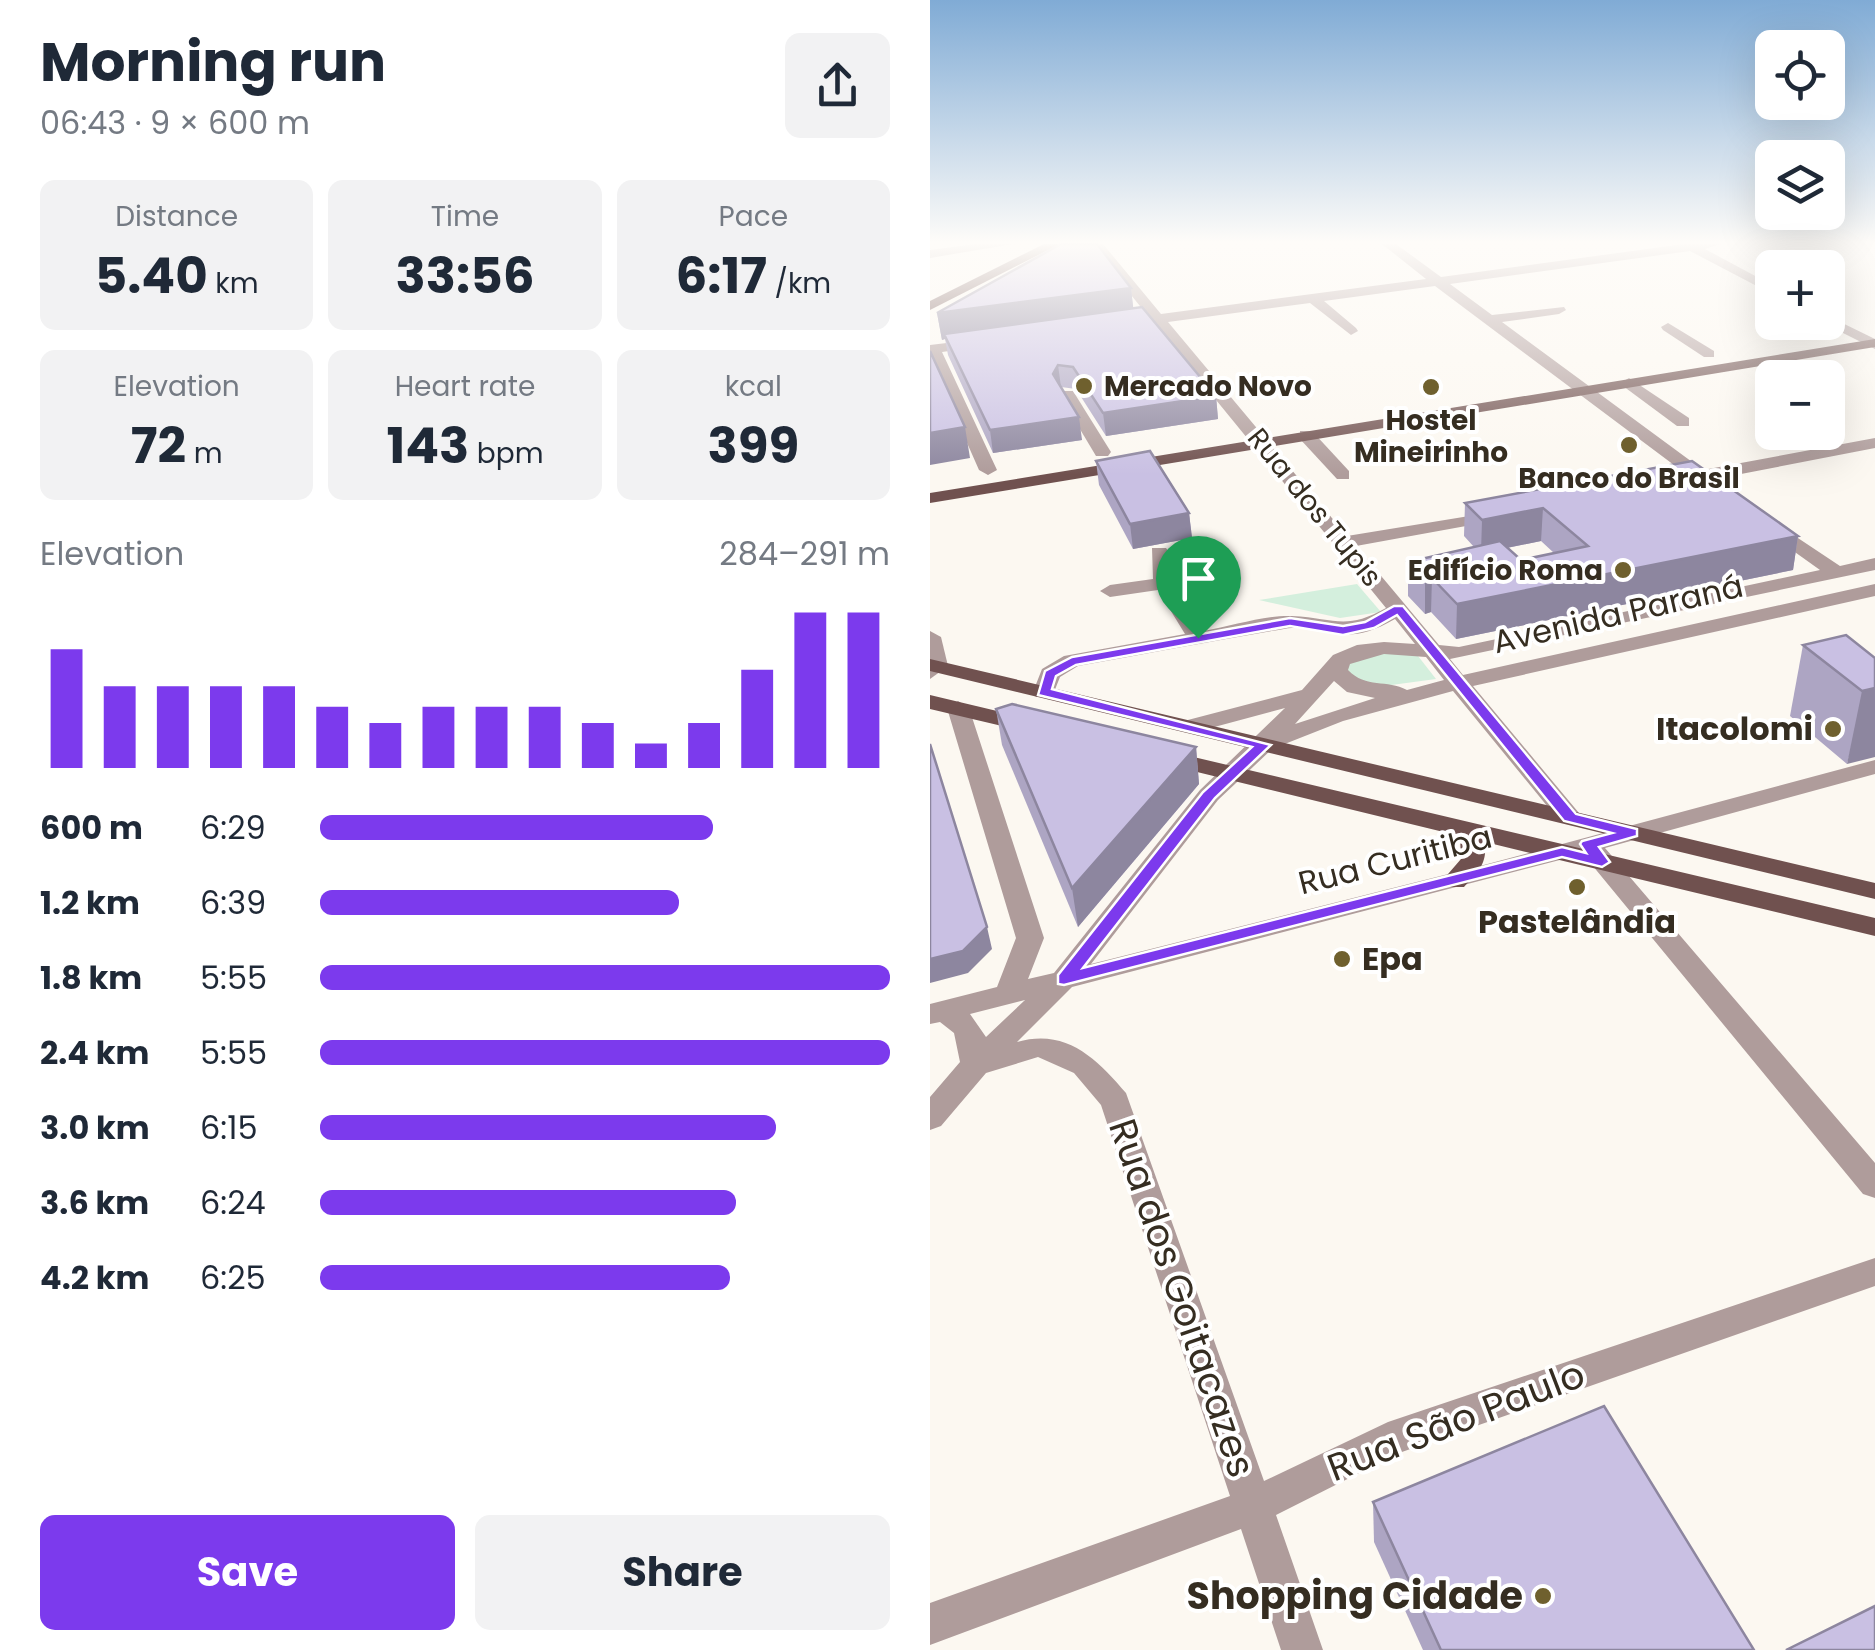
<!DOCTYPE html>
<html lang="en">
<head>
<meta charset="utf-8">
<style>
  :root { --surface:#fff; --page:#f2f2f3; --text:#1f2937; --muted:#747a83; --accent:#7c3aed }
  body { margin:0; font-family:Poppins,sans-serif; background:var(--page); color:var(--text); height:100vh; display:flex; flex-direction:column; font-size:38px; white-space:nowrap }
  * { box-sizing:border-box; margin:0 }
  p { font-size:32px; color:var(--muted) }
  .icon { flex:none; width:55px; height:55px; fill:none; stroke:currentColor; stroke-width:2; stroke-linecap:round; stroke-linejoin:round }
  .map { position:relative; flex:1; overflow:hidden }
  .details { display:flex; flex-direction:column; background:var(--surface); width:930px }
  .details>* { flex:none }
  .fabs { position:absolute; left:825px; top:30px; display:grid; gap:20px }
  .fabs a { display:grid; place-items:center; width:90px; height:90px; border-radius:15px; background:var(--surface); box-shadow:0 10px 40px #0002; font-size:50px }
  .pin { position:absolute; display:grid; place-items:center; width:85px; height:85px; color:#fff; margin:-102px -42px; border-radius:50% 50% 50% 0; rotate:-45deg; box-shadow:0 0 10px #0007 }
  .pin .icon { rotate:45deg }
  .round { display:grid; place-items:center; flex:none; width:105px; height:105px; border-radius:15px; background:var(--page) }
  .summary { display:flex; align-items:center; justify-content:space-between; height:170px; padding:0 40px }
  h1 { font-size:55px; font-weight:700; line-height:75px }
  .figures { display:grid; grid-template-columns:repeat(3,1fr); gap:15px; height:170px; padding:10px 40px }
  .figures div { display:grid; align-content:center; border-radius:15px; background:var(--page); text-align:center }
  .figures b { font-size:50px; font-weight:700 }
  .figures small { font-size:28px; font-weight:400 }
  .figures p { font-size:28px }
  .chart { height:280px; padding:20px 40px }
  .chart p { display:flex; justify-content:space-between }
  .chart svg { width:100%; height:180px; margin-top:10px; stroke:var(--accent); stroke-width:6 }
  .primary-button { display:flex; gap:20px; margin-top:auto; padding:20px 40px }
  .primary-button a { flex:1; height:115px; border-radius:15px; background:var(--accent); color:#fff; font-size:40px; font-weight:700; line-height:115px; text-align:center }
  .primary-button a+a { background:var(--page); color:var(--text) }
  ul { padding:0 40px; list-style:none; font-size:32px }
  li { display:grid; grid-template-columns:160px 120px 1fr; align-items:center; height:75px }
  li i { height:25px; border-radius:12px; background:var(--accent) }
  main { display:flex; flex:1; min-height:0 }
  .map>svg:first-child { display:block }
  .green { fill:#d4efdd }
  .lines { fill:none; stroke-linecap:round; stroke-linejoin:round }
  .minor { fill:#af9c9b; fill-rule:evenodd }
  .major { fill:#70514f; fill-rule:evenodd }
  .wall { fill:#ada5c3; fill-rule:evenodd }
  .shaded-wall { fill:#8d869f }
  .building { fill:#c9c0e3; stroke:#8d869f; stroke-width:2.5 }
  .route { fill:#7c3aed; stroke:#fff; stroke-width:2.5; fill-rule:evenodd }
  .poi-dot { fill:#6f602e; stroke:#fff; stroke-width:4 }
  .labels { text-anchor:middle; stroke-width:8; stroke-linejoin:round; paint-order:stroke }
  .far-poi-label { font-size:28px; font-weight:bold; fill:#352d21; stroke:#fff }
  .far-street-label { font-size:28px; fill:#352d21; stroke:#fff }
  .street-label { font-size:32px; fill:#352d21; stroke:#fff }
  .poi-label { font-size:32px; font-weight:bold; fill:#352d21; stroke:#fff; text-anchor:end }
  .near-street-label { font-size:38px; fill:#352d21; stroke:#fff }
  .near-poi-label { font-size:38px; font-weight:bold; fill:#352d21; stroke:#fff; text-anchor:end }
</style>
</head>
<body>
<main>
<section class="details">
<div class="summary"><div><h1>Morning run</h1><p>06:43 · 9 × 600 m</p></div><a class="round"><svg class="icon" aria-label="share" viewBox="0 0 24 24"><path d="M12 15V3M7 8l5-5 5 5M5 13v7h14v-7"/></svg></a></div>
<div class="figures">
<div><p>Distance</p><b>5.40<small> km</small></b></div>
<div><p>Time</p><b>33:56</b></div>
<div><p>Pace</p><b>6:17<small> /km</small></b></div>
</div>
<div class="figures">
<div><p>Elevation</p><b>72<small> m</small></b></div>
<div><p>Heart rate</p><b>143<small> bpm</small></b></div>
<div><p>kcal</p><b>399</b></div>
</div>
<div class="chart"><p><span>Elevation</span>284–291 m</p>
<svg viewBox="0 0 160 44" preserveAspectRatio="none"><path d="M5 44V15M15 44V24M25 44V24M35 44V24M45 44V24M55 44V29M65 44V33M75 44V29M85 44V29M95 44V29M105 44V33M115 44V38M125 44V33M135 44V20M145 44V6M155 44V6"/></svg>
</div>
<ul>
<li><b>600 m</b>6:29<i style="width:69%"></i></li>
<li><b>1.2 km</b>6:39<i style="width:63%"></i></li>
<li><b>1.8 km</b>5:55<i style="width:100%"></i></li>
<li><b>2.4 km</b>5:55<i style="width:100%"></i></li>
<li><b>3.0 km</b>6:15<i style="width:80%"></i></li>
<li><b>3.6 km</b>6:24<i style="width:73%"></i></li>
<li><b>4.2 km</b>6:25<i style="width:72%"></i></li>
</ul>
<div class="primary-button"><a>Save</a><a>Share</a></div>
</section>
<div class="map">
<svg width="945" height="1650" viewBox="0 0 945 1650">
  <rect width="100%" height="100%" fill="#fcf8f1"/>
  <g class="green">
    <polygon points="427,584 451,612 410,618 329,600"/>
    <polygon points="454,652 488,656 506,679 454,686 419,677 415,663"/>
  </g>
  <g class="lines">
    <g class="minor">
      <polygon points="46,244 83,244 0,258 0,250"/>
      <path d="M160 244H173L231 314 496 279 452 244H466L511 277 754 244H790L775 249 842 285V294L760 251 520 284 562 315 634 307 636 310 629 314 572 322 773 470 945 438V448L785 479 788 483 779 488 755 482 752 478 756 474 505 286 394 301 426 328 428 331 421 335 380 303 238 322 417 536 576 510V518L569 520 426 546 509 645 529 647 890 570 834 530 832 526 841 520 910 566 945 558V570L520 659 533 675 945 584V596L543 686 649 813 652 818 649 823H631L523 691 413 721 342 749 288 800 161 964 550 866 945 760V774L675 848 945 1163V1198L933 1194 653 854 142 987 87 1042C136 1028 166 1058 196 1093L334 1481 458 1422 945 1258V1286L469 1453 346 1515 393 1650H351L311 1529 0 1645V1603L300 1496 171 1105 144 1073 108 1057 56 1073 11 1126 0 1130V1097L30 1062 24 1033 10 1022 0 1024V1004L67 987 86 938 17 708 28 701 39 708 114 938 98 979 124 973 270 790 355 708 262 733 254 731 251 726 254 721 372 690 403 655 427 645 454 642 485 644 465 619C410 651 400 622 354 629 285 640 217 654 148 666L130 677 122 697H106L103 692 112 669 134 656 255 634 228 590 180 597 170 591 180 585 223 579 222 548H236L239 552 244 583 274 631C302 626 335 615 362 616 405 618 415 631 456 608L224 324 184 327V321L218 316ZM454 654 496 657 514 680 477 690C457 679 436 689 418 670L420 664ZM404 681 417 692 445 698 365 724ZM95 1000 56 1037 40 1014Z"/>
      <polygon points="898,316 945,339 945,349 893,323 898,322"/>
      <polygon points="738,323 784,351 784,357 774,357 733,330 731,327"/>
      <polygon points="50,339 57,343 55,346 12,352 67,470 58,475 49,470 0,359 0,345"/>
      <polygon points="699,378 759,418 759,426 747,426 693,386 691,383"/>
      <polygon points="131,391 143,391 181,452 178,456 166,456 129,394"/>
      <polygon points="370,431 382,431 419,471 419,479 407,479 370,439"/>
      <polygon points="0,631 11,637 18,666 0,679"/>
    </g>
    <g class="major">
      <polygon points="114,244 130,244 0,310 0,301"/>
      <polygon points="945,339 945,347 0,503 0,493"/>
      <polygon points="0,659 945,883 945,899 0,671"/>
      <polygon points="0,695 105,720 108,725 97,732 0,709"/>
      <path d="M234 750 945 918V936L555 842C557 864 549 871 534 887H516L512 881 531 859 530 836 226 762 222 757Z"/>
    </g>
  </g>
  <g class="wall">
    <polygon points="201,288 203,309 286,396 288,419 176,436 146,389 131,387 152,440 63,453 18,355 15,339 12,340 7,313"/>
    <polygon points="166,461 259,513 262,538 203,549 169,485"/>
    <path d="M762 461 868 536 863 570 526 639 501 612 495 614 478 596V562L544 547 534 536 535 503ZM611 541 624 553 591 560 577 548Z"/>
    <polygon points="873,645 945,658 917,764 860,716"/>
    <polygon points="66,709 266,747 269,784 148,927 72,745"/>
    <polygon points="443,1502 824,1650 493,1650 444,1542"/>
  </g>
  <g class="shaded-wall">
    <polygon points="201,288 204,314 14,334 15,339 12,340 7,313"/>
    <polygon points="128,365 131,387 123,374"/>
    <polygon points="286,396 288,419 176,436 173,413"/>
    <polygon points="149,417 152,440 63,453 60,430"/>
    <polygon points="35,427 40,458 0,465 0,433"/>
    <polygon points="613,508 611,541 551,553 552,520"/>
    <polygon points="259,513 262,538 203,549 200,524"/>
    <polygon points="868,536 863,570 526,639 527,604"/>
    <polygon points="502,578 501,612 495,614 495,579"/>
    <polygon points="945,688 945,757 917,764 932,691"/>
    <polygon points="266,747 269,784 148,927 142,888"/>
    <polygon points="57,927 62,949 38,973 0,983 0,959"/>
  </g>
  <g class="building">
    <polygon points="131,244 167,244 201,288 7,313"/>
    <polygon points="212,307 286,396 173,413 143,367 128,365 123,374 149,417 60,430 14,334"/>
    <polygon points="0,351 35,427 0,433"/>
    <polygon points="220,451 259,513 200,524 166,461"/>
    <polygon points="762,461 868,536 527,604 502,578 495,579 478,562 570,541 591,560 658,546 613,508 552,520 535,503"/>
    <polygon points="916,635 945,658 945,688 932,691 873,645"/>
    <polygon points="82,704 266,747 142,888 66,709"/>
    <polygon points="0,744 57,927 33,951 0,959"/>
    <polygon points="674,1406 824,1650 511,1650 443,1502"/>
    <polygon points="945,1606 945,1650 856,1650"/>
  </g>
  <linearGradient id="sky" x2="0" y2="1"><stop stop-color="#80abd5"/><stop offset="0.51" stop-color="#fefcf9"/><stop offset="1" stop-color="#fefcf9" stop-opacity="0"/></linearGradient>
  <rect width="945" height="475" fill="url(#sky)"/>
  <path class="route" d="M464 606H473L646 814 707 829V836L669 847 680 862 672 867 632 857 134 985 128 984V975L273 792 322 747 108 695 115 671 142 657 360 618 413 626 435 622ZM467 615 634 821 682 833 652 841 650 844 656 853 632 847 153 968 285 798 341 745 122 689 126 676 146 665 360 626 413 635 444 628Z"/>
  <g class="poi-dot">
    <circle cx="154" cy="386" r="10"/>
    <circle cx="501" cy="387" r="10"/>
    <circle cx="699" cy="445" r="10"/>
    <circle cx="693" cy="570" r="10"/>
    <circle cx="903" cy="729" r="10"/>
    <circle cx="647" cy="887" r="10"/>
    <circle cx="412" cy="959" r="10"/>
    <circle cx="613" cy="1596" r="10"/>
  </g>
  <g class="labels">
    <g class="far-poi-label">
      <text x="174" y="396" text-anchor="start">Mercado Novo</text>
      <text x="501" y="430">Hostel<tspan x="501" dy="32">Mineirinho</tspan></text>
      <text x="699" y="488">Banco do Brasil</text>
      <text x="673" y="580" text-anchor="end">Edifício Roma</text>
    </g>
    <g class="far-street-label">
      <text transform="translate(385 507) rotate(51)" y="10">Rua dos Tupis</text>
    </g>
    <g class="street-label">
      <text transform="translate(688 614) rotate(-13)" y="11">Avenida Paraná</text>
      <text transform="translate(465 860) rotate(-14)" y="11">Rua Curitiba</text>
    </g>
    <g class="poi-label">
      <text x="883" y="740">Itacolomi</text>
      <text x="647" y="933" text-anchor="middle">Pastelândia</text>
      <text x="432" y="970" text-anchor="start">Epa</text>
    </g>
    <g class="near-street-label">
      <text transform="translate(252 1298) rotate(71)" y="13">Rua dos Goitacazes</text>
      <text transform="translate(526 1421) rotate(-21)" y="13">Rua São Paulo</text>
    </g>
    <g class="near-poi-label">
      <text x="593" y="1609">Shopping Cidade</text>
    </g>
  </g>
</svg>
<div class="fabs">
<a><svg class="icon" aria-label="locate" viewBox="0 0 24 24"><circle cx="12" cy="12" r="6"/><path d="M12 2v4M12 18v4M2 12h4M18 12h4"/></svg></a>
<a><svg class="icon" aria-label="layers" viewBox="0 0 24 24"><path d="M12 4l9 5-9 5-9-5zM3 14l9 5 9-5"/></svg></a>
<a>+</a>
<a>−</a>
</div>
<div class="pin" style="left:268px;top:638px;background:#1e9e55"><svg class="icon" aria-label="arrive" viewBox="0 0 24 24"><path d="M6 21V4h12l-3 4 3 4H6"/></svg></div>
</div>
</main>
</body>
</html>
